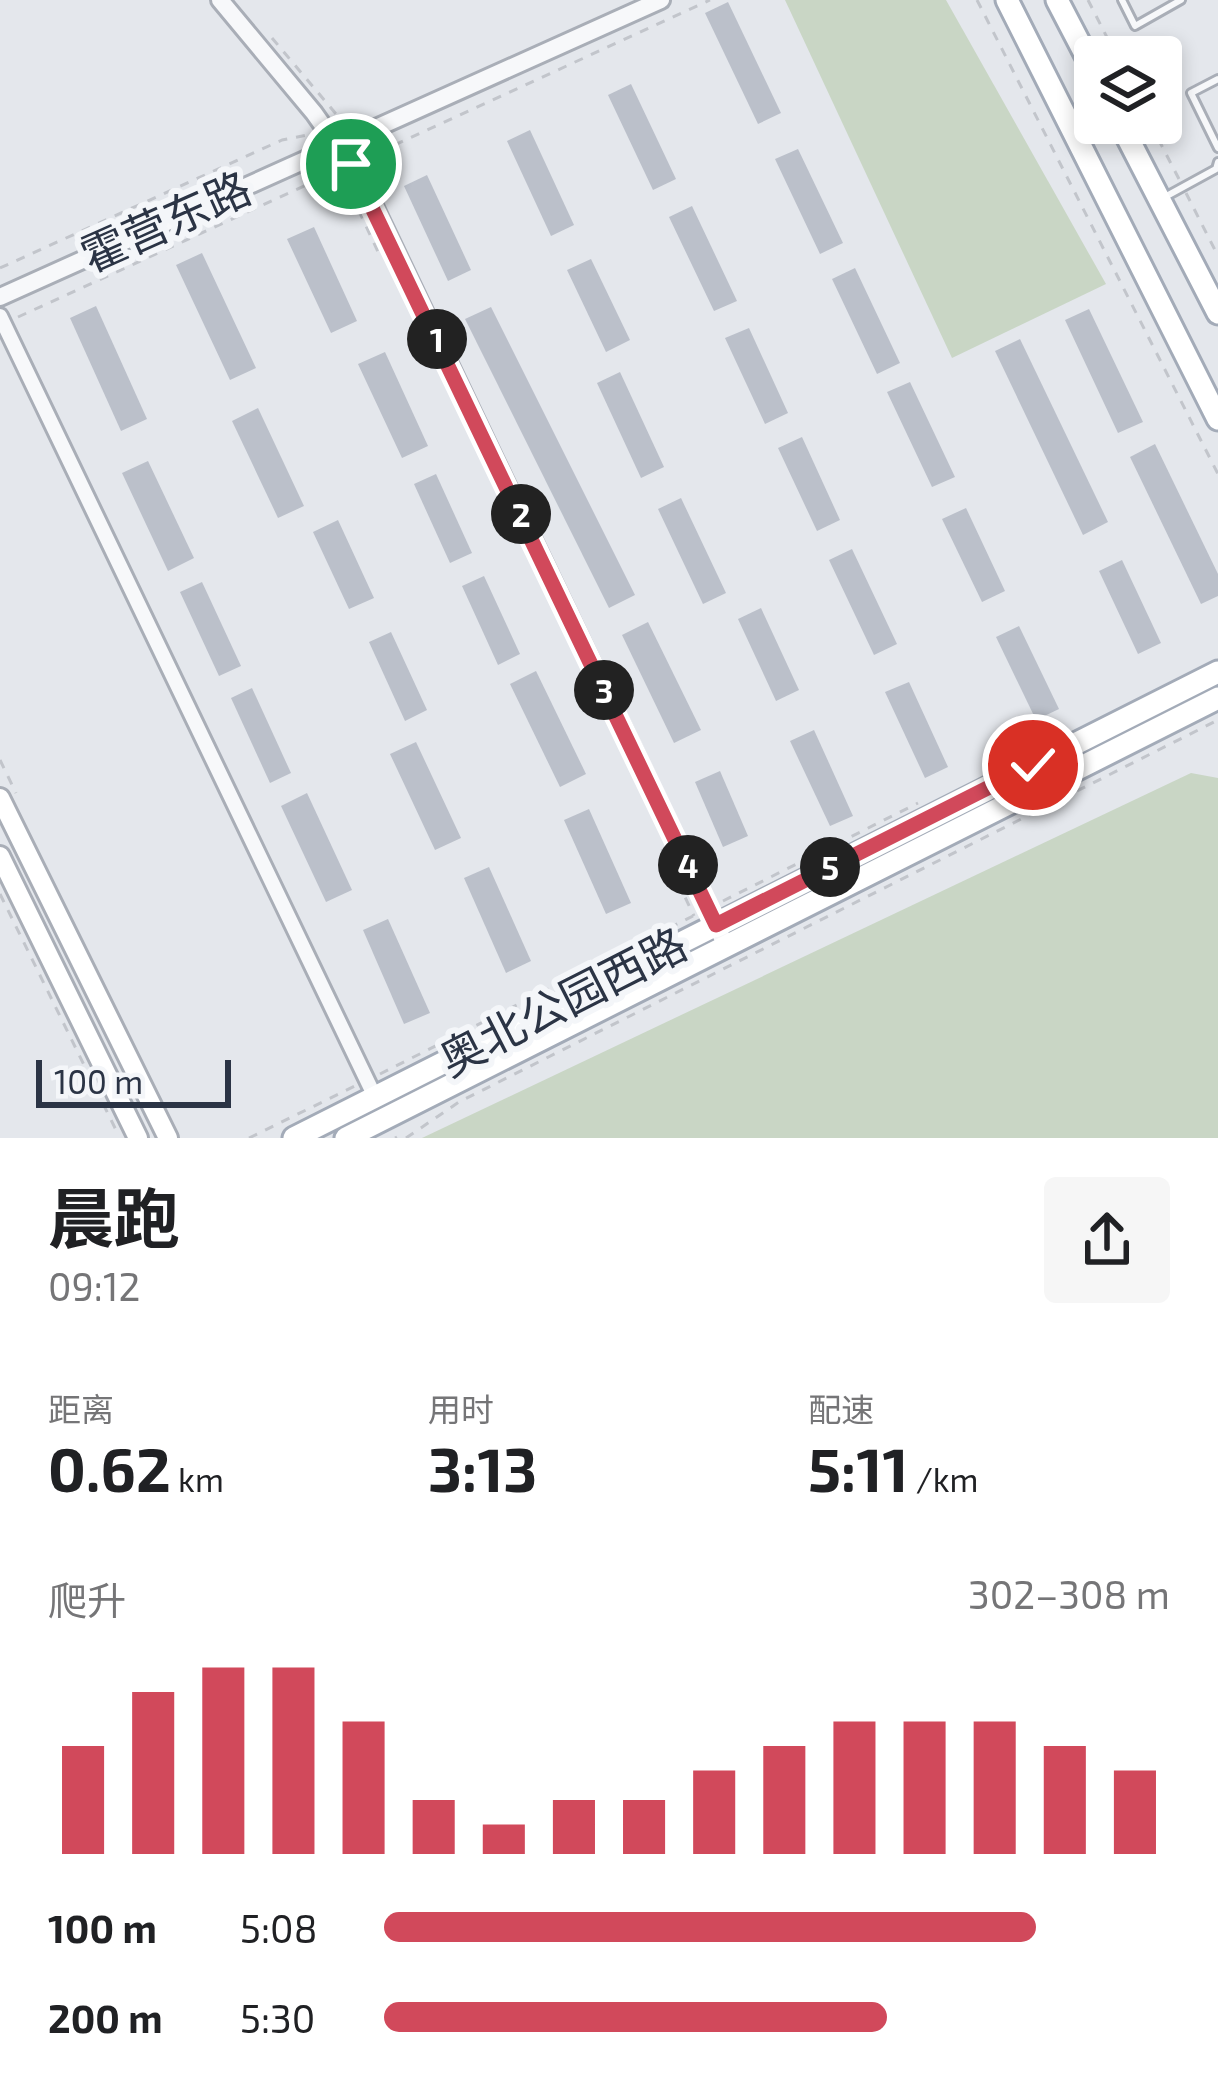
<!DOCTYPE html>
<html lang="zh">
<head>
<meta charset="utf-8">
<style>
  :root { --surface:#fff; --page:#f6f6f6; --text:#202124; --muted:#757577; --accent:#d1495b }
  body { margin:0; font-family:"Exo 2","Noto Sans SC",sans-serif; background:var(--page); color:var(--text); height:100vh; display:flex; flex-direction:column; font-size:45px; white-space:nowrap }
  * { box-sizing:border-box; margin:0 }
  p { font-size:39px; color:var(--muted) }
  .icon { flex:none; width:66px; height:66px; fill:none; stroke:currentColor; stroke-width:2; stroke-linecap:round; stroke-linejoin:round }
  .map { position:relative; height:1138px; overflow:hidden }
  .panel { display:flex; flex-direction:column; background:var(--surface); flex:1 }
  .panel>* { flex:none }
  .tools { position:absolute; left:1074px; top:36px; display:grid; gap:24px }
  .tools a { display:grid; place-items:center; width:108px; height:108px; border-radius:12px; background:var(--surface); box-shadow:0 6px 18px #0003; font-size:60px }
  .scale { position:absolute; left:36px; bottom:30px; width:195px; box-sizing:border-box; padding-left:12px; border:6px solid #2b3445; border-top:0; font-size:33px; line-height:42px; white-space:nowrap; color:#2b3445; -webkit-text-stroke:9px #f4f6f9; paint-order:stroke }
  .pin { position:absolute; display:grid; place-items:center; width:102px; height:102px; color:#fff; margin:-51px; border:6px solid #fff; border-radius:50%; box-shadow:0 3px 12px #0007 }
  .km { position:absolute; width:60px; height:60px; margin:-30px; border-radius:50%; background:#222; color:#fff; font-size:33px; line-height:60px; text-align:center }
  .round { display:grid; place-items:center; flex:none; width:126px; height:126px; border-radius:12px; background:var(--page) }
  .overview { display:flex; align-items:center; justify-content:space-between; height:204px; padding:0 48px }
  h1 { font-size:66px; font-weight:700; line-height:90px }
  .metrics { display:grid; grid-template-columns:repeat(3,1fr); gap:18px; height:204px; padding:12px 48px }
  .metrics div { display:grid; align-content:center }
  .metrics b { font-size:60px; font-weight:700 }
  .metrics small { font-size:33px; font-weight:400 }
  .metrics p { font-size:33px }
  .chart { height:336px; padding:24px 48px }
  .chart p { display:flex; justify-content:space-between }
  .chart svg { width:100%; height:216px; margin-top:12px; stroke:var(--accent); stroke-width:6 }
  ul { padding:0 48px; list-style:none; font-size:39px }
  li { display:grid; grid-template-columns:192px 144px 1fr; align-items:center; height:90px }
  li i { height:30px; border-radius:15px; background:var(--accent) }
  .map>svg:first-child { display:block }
  .green { fill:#c9d6c5 }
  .building { fill:#bbc0ca }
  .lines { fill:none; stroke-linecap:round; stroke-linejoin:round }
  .service-casing { stroke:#a9aeb7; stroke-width:12 }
  .minor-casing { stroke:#a9aeb7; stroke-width:20 }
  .tertiary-casing { stroke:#a9aeb7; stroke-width:22 }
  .secondary-casing { stroke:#a9aeb7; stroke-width:24 }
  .primary-casing { stroke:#a3abb8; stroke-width:27 }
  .path { stroke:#c2c5cb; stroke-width:3; stroke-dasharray:9 9; stroke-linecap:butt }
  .service { stroke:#f7f8fa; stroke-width:6 }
  .minor { stroke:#f7f8fa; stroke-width:14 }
  .tertiary { stroke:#f7f8fa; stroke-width:16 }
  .secondary { stroke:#fff; stroke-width:18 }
  .primary { stroke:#fff; stroke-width:21 }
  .route-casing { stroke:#fff; stroke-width:24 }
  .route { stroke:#d1495b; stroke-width:15 }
  .labels { text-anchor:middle; stroke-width:12; stroke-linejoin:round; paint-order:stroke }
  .street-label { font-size:45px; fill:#2b3445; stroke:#f4f6f9 }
</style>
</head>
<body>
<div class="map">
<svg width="1218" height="1138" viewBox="0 0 1218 1138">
  <rect width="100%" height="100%" fill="#e4e7ec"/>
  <g class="green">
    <polygon points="785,0 946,0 1106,284 952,358"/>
    <polygon points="1191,773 1218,778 1218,1138 422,1138"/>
  </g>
  <g class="building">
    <polygon points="728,2 781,113 758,124 705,13"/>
    <polygon points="631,84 676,179 653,190 608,95"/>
    <polygon points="530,130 574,225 551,236 507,141"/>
    <polygon points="798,149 843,243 820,254 775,159"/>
    <polygon points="427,175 471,270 448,281 404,186"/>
    <polygon points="692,206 737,301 714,311 669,217"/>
    <polygon points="314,227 357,321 331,333 287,239"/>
    <polygon points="202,253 256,368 230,380 176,265"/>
    <polygon points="591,259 630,340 606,352 567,270"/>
    <polygon points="855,268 900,363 877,374 832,279"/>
    <polygon points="96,306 147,419 121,431 70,318"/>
    <polygon points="491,307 635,595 609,608 465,319"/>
    <polygon points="1089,309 1143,422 1118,433 1065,320"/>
    <polygon points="749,328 788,413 765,424 725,338"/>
    <polygon points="1020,339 1108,522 1083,535 995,351"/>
    <polygon points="385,352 428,446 402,458 358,364"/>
    <polygon points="620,372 664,467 641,478 597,383"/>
    <polygon points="910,382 955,477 932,487 887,392"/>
    <polygon points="258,408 304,506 278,518 232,421"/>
    <polygon points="802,437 840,520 817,531 778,448"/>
    <polygon points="1155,444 1218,574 1218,596 1201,604 1130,457"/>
    <polygon points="148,461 194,558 168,571 122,473"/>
    <polygon points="436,474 472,553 450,563 414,484"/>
    <polygon points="681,498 726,593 703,604 658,509"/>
    <polygon points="966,508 1005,591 982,602 942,519"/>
    <polygon points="338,520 374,598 349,609 313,532"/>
    <polygon points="852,549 897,644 874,655 829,560"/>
    <polygon points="1122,560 1161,643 1138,654 1099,571"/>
    <polygon points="484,576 520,654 498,665 462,586"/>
    <polygon points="202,582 241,666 219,676 180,592"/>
    <polygon points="761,608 799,690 776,701 738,619"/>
    <polygon points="648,622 701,730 674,743 622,635"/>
    <polygon points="1019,626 1059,709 1036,720 996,637"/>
    <polygon points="391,632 427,710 405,721 369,642"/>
    <polygon points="536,671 586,774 560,787 510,684"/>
    <polygon points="909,682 948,767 925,778 885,692"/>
    <polygon points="252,688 291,773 270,783 231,698"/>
    <polygon points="814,730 853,816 830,826 790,741"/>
    <polygon points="416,742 461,838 435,850 390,754"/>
    <polygon points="720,771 748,836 723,847 695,782"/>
    <polygon points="307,793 352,890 326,902 281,806"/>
    <polygon points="589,809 631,903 606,914 564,820"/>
    <polygon points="489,867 531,961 506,973 464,878"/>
    <polygon points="388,919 430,1013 404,1024 363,930"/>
  </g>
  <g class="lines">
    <g class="service-casing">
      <g id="service">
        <polyline points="1122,0 1135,26 1181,0"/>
        <polyline points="1218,79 1191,93 1218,148"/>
        <polyline points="1163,198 1216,169 1218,162"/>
      </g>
    </g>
    <g class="minor-casing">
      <polyline id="minor" points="0,316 375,1097"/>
    </g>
    <g class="tertiary-casing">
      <g id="tertiary">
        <polyline points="220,0 314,113 362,181 726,946"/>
        <polyline points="0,297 661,0"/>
      </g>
    </g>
    <g class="secondary-casing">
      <g id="secondary">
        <polyline points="0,798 168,1138"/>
        <polyline points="0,856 138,1138"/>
      </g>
    </g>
    <g class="primary-casing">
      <g id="primary">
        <polyline points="1007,0 1218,419"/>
        <polyline points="1057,0 1095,73"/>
        <polyline points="1120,123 1218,313"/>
        <polyline points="294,1138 1218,672"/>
        <polyline points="346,1138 1218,698"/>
      </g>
    </g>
    <g class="path">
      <polyline points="977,0 1218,474"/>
      <polyline points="1088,0 1117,57"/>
      <polyline points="272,38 347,127"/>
      <polyline points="1150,123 1179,179"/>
      <polyline points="363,150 372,168"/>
      <polyline points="362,160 710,0"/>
      <polyline points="1186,193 1218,256"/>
      <polyline points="351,194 380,256"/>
      <polyline points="0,268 282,140 312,134"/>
      <polyline points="18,317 337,171"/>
      <polyline points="0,760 16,793"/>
      <polyline points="662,849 694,916"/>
      <polyline points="0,894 116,1130"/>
      <polyline points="723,901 918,803"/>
      <polyline points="380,1074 693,916"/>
      <polyline points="249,1138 355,1086"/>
      <polyline points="395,1138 397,1137"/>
      <polyline points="406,1138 459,1102 1218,720"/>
    </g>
    <use href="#service" class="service"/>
    <use href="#minor" class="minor"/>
    <use href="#tertiary" class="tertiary"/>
    <use href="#secondary" class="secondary"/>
    <use href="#primary" class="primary"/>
  </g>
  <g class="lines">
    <g class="route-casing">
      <polyline id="route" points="351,164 716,925 1033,765"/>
    </g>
    <use href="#route" class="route"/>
  </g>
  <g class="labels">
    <g class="street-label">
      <text transform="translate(166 222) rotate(-24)" y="16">霍营东路</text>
      <text transform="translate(563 1002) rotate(-27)" y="16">奥北公园西路</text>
    </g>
  </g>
</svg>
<div class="tools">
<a><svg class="icon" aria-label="layers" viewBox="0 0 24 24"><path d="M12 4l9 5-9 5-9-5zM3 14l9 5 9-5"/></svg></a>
</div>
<div class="scale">100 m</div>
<div class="pin" style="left:351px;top:164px;background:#1e9e55"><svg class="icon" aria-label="arrive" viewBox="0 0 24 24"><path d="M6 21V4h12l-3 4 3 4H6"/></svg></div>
<div class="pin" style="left:1033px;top:765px;background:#d93025"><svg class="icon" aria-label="check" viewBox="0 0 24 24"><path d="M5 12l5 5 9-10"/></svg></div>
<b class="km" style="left:437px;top:339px">1</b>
<b class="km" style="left:521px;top:514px">2</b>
<b class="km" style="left:604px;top:690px">3</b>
<b class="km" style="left:688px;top:865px">4</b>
<b class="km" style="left:830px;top:867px">5</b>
</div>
<section class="panel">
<div class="overview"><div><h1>晨跑</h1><p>09:12</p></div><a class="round"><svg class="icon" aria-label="share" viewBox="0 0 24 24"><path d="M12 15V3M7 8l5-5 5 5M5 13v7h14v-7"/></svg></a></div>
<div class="metrics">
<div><p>距离</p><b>0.62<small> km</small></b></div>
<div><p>用时</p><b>3:13</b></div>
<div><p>配速</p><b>5:11<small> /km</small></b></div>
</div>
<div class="chart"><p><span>爬升</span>302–308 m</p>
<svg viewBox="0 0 160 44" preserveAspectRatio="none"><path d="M5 44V22M15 44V11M25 44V6M35 44V6M45 44V17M55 44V33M65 44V38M75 44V33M85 44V33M95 44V27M105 44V22M115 44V17M125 44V17M135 44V17M145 44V22M155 44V27"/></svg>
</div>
<ul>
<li><b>100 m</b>5:08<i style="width:83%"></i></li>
<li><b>200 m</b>5:30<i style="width:64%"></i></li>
</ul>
</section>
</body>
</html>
